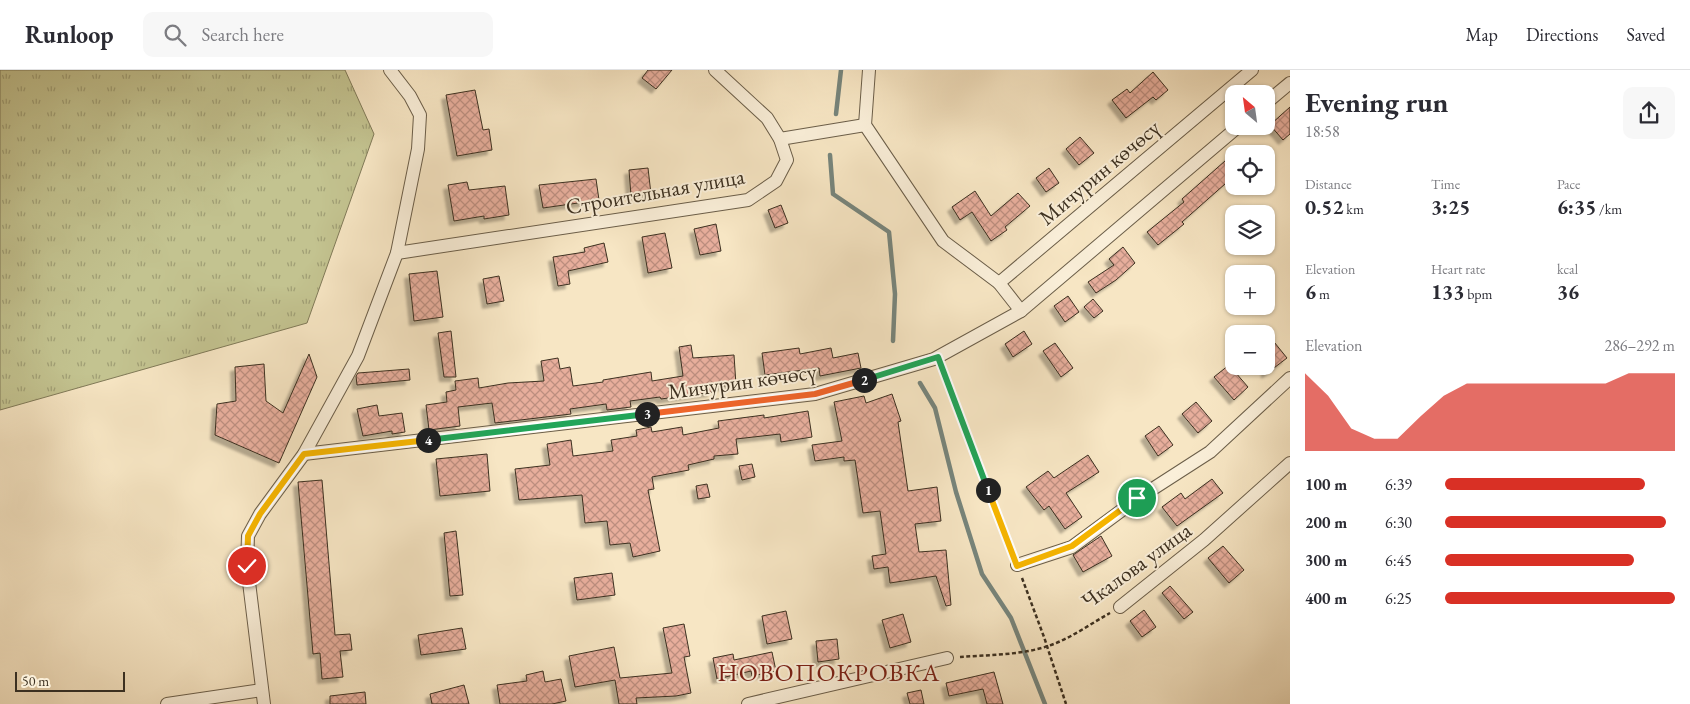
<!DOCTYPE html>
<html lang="en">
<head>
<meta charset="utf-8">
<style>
  :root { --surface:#fff; --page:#f7f7f7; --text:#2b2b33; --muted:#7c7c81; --line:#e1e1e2; --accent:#d93025 }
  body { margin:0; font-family:"EB Garamond",serif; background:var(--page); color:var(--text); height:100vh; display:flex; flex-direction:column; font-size:19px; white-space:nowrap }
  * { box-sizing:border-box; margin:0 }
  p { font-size:16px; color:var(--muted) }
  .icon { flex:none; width:28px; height:28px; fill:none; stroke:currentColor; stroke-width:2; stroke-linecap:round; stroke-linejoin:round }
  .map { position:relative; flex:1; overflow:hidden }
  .details { display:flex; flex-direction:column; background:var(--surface); width:400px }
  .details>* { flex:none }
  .needle { width:32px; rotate:331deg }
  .tools { position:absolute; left:1225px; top:15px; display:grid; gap:10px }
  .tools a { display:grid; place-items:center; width:50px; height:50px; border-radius:10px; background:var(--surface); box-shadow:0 1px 4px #0004; font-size:25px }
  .scale { position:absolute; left:15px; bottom:12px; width:110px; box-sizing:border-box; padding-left:5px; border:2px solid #3c3020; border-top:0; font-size:14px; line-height:18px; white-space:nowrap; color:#3c3020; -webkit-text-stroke:4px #faefd9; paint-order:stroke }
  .pin { position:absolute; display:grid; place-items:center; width:42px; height:42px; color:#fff; margin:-21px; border:2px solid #fff; border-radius:50%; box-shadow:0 1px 5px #0007 }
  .km { position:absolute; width:25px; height:25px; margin:-12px; border-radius:50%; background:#222; color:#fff; font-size:14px; line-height:25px; text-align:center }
  .round { display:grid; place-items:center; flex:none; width:52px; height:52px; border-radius:10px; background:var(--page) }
  .summary { display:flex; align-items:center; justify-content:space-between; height:85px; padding:0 15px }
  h1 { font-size:28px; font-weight:700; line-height:38px }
  .metrics { display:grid; grid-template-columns:repeat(3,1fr); gap:8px; height:85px; padding:5px 15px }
  .metrics div { display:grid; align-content:center }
  .metrics b { font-size:21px; font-weight:700 }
  .metrics small { font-size:14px; font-weight:400 }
  .metrics p { font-size:14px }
  .chart { height:140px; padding:10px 15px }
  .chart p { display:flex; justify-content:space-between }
  .chart svg { width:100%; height:90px; margin-top:5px; fill:var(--accent); opacity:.7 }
  ul { padding:0 15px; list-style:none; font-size:16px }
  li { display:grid; grid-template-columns:80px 60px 1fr; align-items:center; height:38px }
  li i { height:12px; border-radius:6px; background:var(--accent) }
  header { display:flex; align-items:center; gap:30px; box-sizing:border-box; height:70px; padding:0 25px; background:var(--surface); border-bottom:1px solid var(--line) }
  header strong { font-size:24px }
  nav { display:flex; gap:28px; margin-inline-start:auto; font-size:18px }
  .search { width:350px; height:45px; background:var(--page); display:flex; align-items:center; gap:12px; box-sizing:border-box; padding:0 18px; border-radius:10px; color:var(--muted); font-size:19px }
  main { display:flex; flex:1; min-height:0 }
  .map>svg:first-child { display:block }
  .park { fill:url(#park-tufts); stroke:#807a58 }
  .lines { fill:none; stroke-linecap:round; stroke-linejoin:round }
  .stream { stroke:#77857c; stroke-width:4.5 }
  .building { fill:url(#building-cross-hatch); stroke:#3c3020; filter:url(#shadow) }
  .minor-casing { stroke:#6b5e49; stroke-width:14 }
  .path { stroke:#3c3020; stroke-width:2.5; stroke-dasharray:4 2.5; stroke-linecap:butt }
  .minor { stroke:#faefd9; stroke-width:12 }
  .split-1-casing { stroke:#fff; stroke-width:10 }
  .split-2-casing { stroke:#fff; stroke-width:10 }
  .split-3-casing { stroke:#fff; stroke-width:10 }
  .split-4-casing { stroke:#fff; stroke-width:10 }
  .split-5-casing { stroke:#fff; stroke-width:10 }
  .split-1 { stroke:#f5b400; stroke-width:6 }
  .split-2 { stroke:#22a559; stroke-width:6 }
  .split-3 { stroke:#f0652b; stroke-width:6 }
  .split-4 { stroke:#22a559; stroke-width:6 }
  .split-5 { stroke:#f5b400; stroke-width:6 }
  .labels { text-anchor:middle; stroke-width:4; stroke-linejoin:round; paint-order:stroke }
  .street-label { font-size:22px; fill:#3c3020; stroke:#faefd9 }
  .quarter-label { font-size:25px; letter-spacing:1px; fill:#7a1f14; stroke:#faefd9 }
</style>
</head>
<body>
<header>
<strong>Runloop</strong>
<div class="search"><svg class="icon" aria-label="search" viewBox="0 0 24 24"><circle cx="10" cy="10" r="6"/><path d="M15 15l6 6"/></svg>Search here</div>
<nav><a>Map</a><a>Directions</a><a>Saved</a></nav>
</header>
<main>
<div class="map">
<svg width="1290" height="634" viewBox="0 0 1290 634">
  <defs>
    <pattern id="park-tufts" width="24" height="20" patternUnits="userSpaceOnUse" patternTransform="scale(1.25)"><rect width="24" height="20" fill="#c3c390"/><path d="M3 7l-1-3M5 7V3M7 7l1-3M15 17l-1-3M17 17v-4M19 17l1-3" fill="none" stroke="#a09f75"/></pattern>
    <pattern id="building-cross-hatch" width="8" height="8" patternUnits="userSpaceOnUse" patternTransform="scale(1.25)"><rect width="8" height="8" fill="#e7ae9c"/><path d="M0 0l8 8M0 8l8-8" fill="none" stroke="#bc8e7f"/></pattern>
    <filter id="shadow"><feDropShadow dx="-4.5" dy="4.5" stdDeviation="1" flood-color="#0004"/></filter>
  </defs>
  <rect width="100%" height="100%" fill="#f7e6c4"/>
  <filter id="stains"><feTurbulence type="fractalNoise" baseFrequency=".004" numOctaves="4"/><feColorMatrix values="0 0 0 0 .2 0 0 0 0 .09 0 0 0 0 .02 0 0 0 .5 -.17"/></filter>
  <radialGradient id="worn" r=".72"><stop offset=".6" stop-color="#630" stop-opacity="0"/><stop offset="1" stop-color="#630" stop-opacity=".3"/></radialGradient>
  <polygon class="park" points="0,0 345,0 374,64 307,253 0,340"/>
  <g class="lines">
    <g class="stream">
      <polyline points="836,44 841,0"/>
      <polyline points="830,85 833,124 889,162 895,224 893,271"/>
      <polyline points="920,313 935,338 956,422 982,504 1011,548 1045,634"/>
    </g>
  </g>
  <g class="building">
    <polygon points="648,0 672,0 656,19 642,8"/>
    <polygon points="1153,2 1168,20 1156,30 1153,27 1126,48 1112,30 1127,19 1130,23"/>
    <polygon points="475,20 483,60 489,59 492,80 457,86 446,25"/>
    <polygon points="1290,37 1290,64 1283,70 1270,55"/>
    <polygon points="1080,67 1094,83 1079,95 1066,79"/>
    <polygon points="1234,83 1234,106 1182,152 1184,154 1158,175 1147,162 1184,132 1182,129"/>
    <polygon points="648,98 651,124 631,126 629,100"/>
    <polygon points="1049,98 1059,113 1046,122 1036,108"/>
    <polygon points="596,109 599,130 543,138 539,115"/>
    <polygon points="467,112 469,120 505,116 509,145 484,149 484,146 454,151 448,115"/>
    <polygon points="975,121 991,146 1018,123 1030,136 1005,157 1007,160 991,171 972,142 960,150 952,137"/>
    <polygon points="781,135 788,153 775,158 768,140"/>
    <polygon points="716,154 721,181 700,185 694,159"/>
    <polygon points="665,163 672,198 648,203 642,167"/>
    <polygon points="604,173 608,192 568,201 570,214 558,216 553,187 585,182 584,178"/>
    <polygon points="1123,177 1135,193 1116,210 1096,223 1088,212 1114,195 1109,189"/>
    <polygon points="437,201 443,247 414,251 409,204"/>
    <polygon points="499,206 504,231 487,234 483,209"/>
    <polygon points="1068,226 1079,242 1065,252 1054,236"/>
    <polygon points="1093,229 1103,241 1094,248 1084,237"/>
    <polygon points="451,261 456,307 444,307 438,263"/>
    <polygon points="1024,261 1032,274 1013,287 1005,274"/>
    <polygon points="1266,262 1287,288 1266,304"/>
    <polygon points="1055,273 1073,298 1061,307 1043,281"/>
    <polygon points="691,275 693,288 734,285 736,315 711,317 712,322 661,329 660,327 630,331 631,337 607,340 606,334 570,339 571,344 495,353 492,333 458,337 460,356 429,360 426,335 447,332 446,322 456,320 455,311 478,308 479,318 508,313 544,311 541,291 558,288 560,299 570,297 573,316 603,312 603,310 651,302 652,311 683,306 679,277"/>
    <polygon points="799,278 800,284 831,278 833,288 858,283 861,298 820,306 819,298 765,305 762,283"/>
    <polygon points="309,284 317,307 279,393 215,365 217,334 236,331 235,297 264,294 266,331 283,343"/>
    <polygon points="1229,295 1248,317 1234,330 1214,307"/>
    <polygon points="409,299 410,310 357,315 356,306 358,303"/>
    <polygon points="892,324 901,351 898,352 908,421 937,417 941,451 915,454 919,482 946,480 951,535 946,536 936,506 890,513 888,497 874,499 872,486 886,484 880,441 863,443 855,390 844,391 844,387 815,391 812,375 842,371 834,332 864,326 866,333"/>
    <polygon points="1196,332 1212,351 1198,363 1182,344"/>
    <polygon points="377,335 379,346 402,343 405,362 392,364 392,361 363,366 357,339"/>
    <polygon points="808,341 812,367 781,372 780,364 736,369 738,384 714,386 714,389 688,395 689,400 652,407 654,419 648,420 660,481 633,487 630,473 610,475 607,451 585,453 582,425 519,430 515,399 550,395 547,374 571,370 573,386 613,381 611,370 637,366 636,360 651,357 652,362 682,357 683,365 719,358 718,351 764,345 764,348"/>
    <polygon points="1159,356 1173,375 1158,386 1145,366"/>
    <polygon points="487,384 490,421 440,426 436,389"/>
    <polygon points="1088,385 1099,402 1066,423 1082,447 1065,459 1049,436 1044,440 1026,417 1048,401 1054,408"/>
    <polygon points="752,394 755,407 742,410 739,396"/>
    <polygon points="1212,409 1223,423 1177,456 1162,437 1181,423 1185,429"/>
    <polygon points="322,410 335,565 350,564 352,580 340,581 343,607 322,609 320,583 313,584 298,412"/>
    <polygon points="707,414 710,427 698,429 696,416"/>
    <polygon points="456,461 463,525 450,526 444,463"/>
    <polygon points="1101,466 1112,486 1083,502 1073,485"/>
    <polygon points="1223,476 1244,500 1229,513 1208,488"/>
    <polygon points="612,503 615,525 577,530 574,508"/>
    <polygon points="1170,516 1193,542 1184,549 1162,523"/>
    <polygon points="1144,540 1156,557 1142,567 1130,551"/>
    <polygon points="786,541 792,569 767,574 762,546"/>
    <polygon points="903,544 911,572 890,578 882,550"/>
    <polygon points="684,554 690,586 684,587 691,623 676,626 636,628 637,634 619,634 615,610 575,617 569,586 614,577 620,608 672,603 663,558"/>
    <polygon points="462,558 466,579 421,585 418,565"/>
    <polygon points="837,569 839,589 818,592 816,571"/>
    <polygon points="772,582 776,601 752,606 751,601 717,609 713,588 733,584 734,590"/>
    <polygon points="543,601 545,612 561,609 566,631 552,634 500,634 497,615 527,611 526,605"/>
    <polygon points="994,602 1003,634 987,634 983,619 949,626 946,613"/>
    <polygon points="464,615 469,634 432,634 430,624"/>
    <polygon points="921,620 924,634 910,634 907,623"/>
    <polygon points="365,622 366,634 330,634 330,626"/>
  </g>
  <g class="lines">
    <g class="minor-casing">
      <g id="minor">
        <polyline points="869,0 865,55 943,171 999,213"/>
        <polyline points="1266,33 1290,13"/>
        <polyline points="780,69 865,55"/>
        <polyline points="397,183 748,130 776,111 787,90 780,69 767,48 715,0"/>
        <polyline points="1021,241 1239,56"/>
        <polyline points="304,384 815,324 934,289 1021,241 999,213 1252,0"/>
        <polyline points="1017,495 1072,477 1137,429 1210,382 1290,308"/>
        <polyline points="1120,537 1204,470 1290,393"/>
        <polyline points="167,634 262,620"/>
        <polyline points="264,634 247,496 248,466 260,444 304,384 358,286 397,183 418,79 420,45 410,26 390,0"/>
        <polyline points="748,634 947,588"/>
      </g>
    </g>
    <g class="path">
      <polyline points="943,300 1013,484"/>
      <polyline points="1022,508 1044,567 1066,634"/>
      <path d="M960 587C987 585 1022 585 1048 576 1070 569 1090 554 1110 543"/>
    </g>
    <use href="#minor" class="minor"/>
  </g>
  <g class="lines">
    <g class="split-1-casing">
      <polyline id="split-1" points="988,420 1017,496 1072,476 1137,428"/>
    </g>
    <g class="split-2-casing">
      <polyline id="split-2" points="864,310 938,287 988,420"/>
    </g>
    <g class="split-3-casing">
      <polyline id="split-3" points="647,344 815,324 864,310"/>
    </g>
    <g class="split-4-casing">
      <polyline id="split-4" points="428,370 647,344"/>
    </g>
    <g class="split-5-casing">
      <polyline id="split-5" points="247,496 248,466 260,444 304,384 428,370"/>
    </g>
    <use href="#split-1" class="split-1"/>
    <use href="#split-2" class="split-2"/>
    <use href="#split-3" class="split-3"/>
    <use href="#split-4" class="split-4"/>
    <use href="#split-5" class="split-5"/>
  </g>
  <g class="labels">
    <g class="street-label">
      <text transform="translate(1099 102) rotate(-40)" y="8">Мичурин көчөсү</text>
      <text transform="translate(655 121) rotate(-10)" y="8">Строительная улица</text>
      <text transform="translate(742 311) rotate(-8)" y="8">Мичурин көчөсү</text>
      <text transform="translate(1136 495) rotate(-36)" y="8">Чкалова улица</text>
    </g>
    <g class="quarter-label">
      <text x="829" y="611">НОВОПОКРОВКА</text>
    </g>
  </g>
  <rect width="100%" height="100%" filter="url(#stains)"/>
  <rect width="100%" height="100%" fill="url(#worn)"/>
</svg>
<div class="tools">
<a><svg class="needle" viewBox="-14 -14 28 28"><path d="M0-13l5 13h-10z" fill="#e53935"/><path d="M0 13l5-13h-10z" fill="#7c7c81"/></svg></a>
<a><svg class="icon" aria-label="locate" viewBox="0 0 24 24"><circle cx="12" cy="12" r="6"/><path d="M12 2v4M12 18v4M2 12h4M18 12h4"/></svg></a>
<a><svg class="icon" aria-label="layers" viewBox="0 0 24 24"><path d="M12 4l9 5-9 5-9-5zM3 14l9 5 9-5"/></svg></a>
<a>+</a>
<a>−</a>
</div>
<div class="scale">50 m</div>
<div class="pin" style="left:1137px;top:428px;background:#1e9e55"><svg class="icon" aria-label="arrive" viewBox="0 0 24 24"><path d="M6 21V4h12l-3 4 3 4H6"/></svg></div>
<div class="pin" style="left:247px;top:496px;background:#d93025"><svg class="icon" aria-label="check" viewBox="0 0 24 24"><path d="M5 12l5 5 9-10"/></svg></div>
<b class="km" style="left:988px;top:420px">1</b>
<b class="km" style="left:864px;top:310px">2</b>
<b class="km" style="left:647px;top:344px">3</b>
<b class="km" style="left:428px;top:370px">4</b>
</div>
<section class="details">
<div class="summary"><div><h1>Evening run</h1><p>18:58</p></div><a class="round"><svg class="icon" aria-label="share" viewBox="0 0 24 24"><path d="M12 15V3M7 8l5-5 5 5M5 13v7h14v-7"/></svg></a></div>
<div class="metrics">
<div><p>Distance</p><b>0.52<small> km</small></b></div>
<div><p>Time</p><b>3:25</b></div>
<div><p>Pace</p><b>6:35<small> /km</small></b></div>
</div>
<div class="metrics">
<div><p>Elevation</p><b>6<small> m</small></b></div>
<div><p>Heart rate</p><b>133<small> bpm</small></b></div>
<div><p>kcal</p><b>36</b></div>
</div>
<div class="chart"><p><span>Elevation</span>286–292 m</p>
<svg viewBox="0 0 160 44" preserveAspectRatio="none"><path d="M0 44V6L10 17L20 33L30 38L40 38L50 27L60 17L70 11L80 11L90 11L100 11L110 11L120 11L130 11L140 6L150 6L160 6V44z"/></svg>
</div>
<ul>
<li><b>100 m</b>6:39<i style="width:87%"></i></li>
<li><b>200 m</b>6:30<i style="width:96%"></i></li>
<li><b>300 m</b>6:45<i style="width:82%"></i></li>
<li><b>400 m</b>6:25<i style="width:100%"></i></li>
</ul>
</section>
</main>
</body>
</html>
